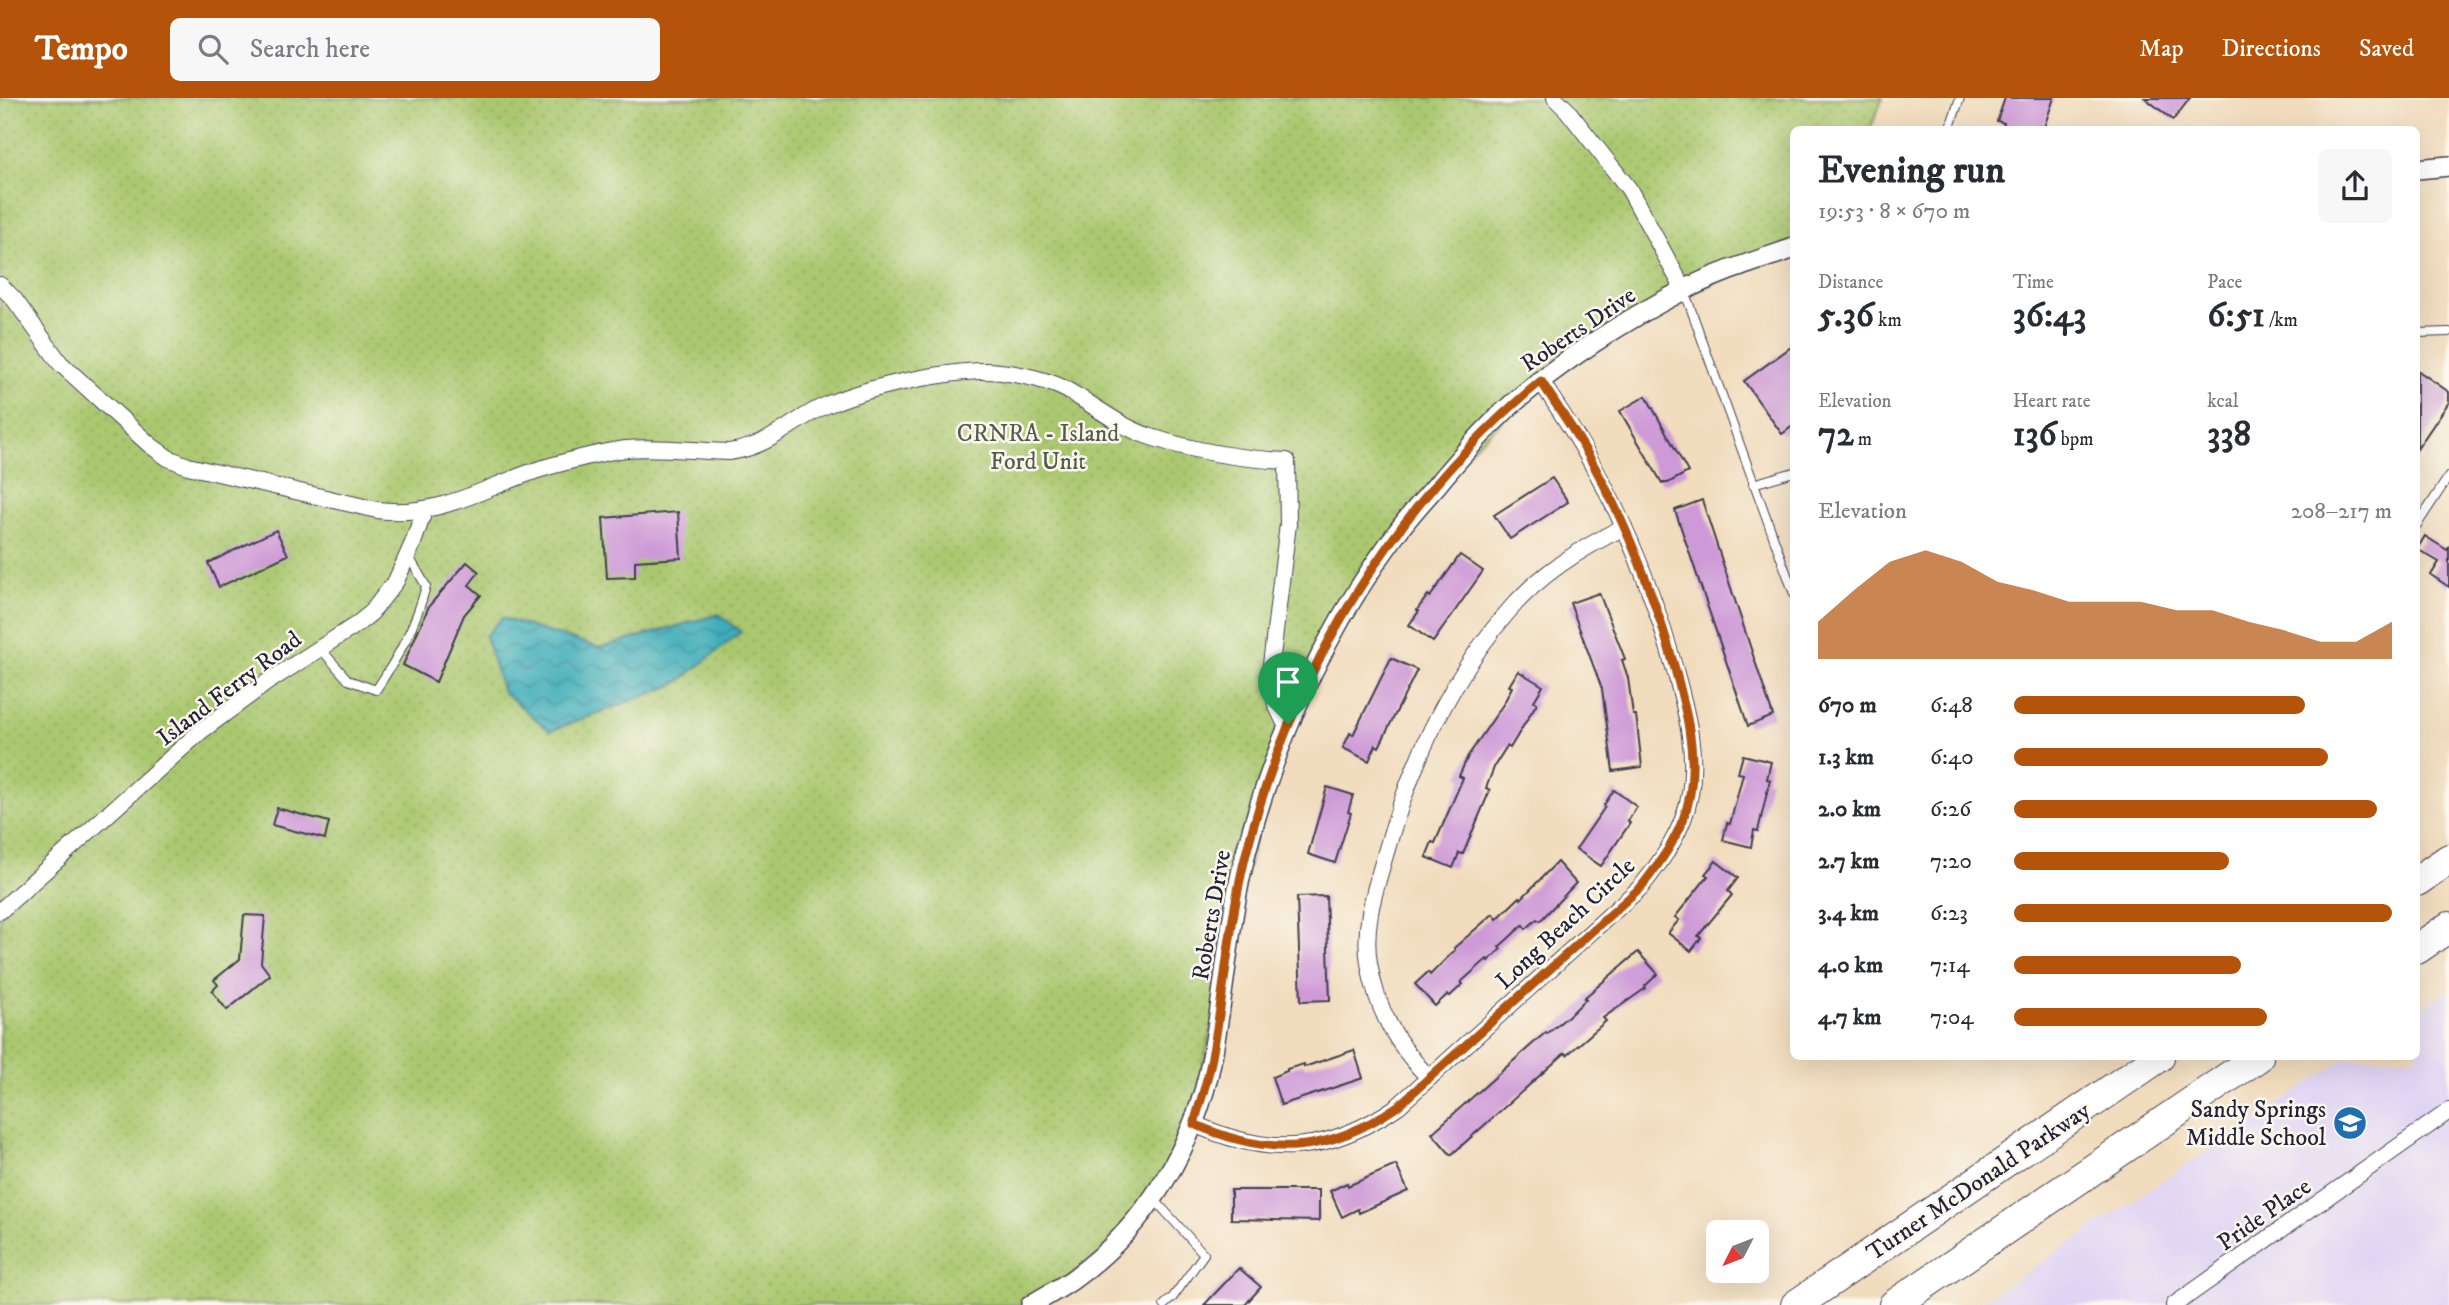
<!DOCTYPE html>
<html lang="en">
<head>
<meta charset="utf-8">
<style>
  :root { --surface:#fff; --page:#f7f7f7; --text:#2b2b33; --muted:#7c7c81; --accent:#b45309 }
  body { margin:0; font-family:"IM FELL DW Pica",serif; background:var(--page); color:var(--text); height:100vh; display:flex; flex-direction:column; font-size:26px; white-space:nowrap }
  * { box-sizing:border-box; margin:0 }
  p { font-size:23px; color:var(--muted) }
  .icon { flex:none; width:38px; height:38px; fill:none; stroke:currentColor; stroke-width:2; stroke-linecap:round; stroke-linejoin:round }
  .map { position:relative; flex:1; overflow:hidden }
  .side { position:absolute; left:1790px; top:28px; width:630px; height:934px; display:flex; flex-direction:column; background:var(--surface); border-radius:10px; box-shadow:0 7px 28px #0002 }
  .side>* { flex:none }
  .needle { width:46px; rotate:228deg }
  .tools { position:absolute; left:1706px; top:1122px; display:grid; gap:14px }
  .tools a { display:grid; place-items:center; width:63px; height:63px; border-radius:10px; background:var(--surface); box-shadow:0 7px 28px #0002; font-size:35px }
  .pin { position:absolute; display:grid; place-items:center; width:60px; height:60px; color:#fff; margin:-72px -30px; border-radius:50% 50% 50% 0; rotate:-45deg; box-shadow:0 0 7px #0007 }
  .pin .icon { rotate:45deg }
  .round { display:grid; place-items:center; flex:none; width:74px; height:74px; border-radius:10px; background:var(--page) }
  .overview { display:flex; align-items:center; justify-content:space-between; height:119px; padding:0 28px }
  h1 { font-size:38px; font-weight:700; line-height:52px }
  .figures { display:grid; grid-template-columns:repeat(3,1fr); gap:10px; height:119px; padding:7px 28px }
  .figures div { display:grid; align-content:center }
  .figures b { font-size:35px; font-weight:700 }
  .figures small { font-size:19px; font-weight:400 }
  .figures p { font-size:19px }
  .chart { height:196px; padding:14px 28px }
  .chart p { display:flex; justify-content:space-between }
  .chart svg { width:100%; height:126px; margin-top:7px; fill:var(--accent); opacity:.7 }
  ul { padding:0 28px; list-style:none; font-size:23px }
  li { display:grid; grid-template-columns:112px 84px 1fr; align-items:center; height:52px }
  li i { height:18px; border-radius:9px; background:var(--accent) }
  header { display:flex; align-items:center; gap:42px; box-sizing:border-box; height:98px; padding:0 35px; background:var(--accent); color:#fff }
  header strong { font-size:33px }
  nav { display:flex; gap:38px; margin-inline-start:auto; font-size:24px }
  .search { width:490px; height:63px; background:var(--page); display:flex; align-items:center; gap:18px; box-sizing:border-box; padding:0 24px; border-radius:10px; color:var(--muted); font-size:26px }
  .map>svg:first-child { display:block }
  .built { fill:#e0d4f4 }
  .grass { fill:url(#grass-dots); stroke:#667555; stroke-width:2; fill-rule:evenodd }
  .water { fill:url(#water-waves); stroke:#30687a; stroke-width:2 }
  .building { fill:#cd99d7 }
  .lines { fill:none; stroke-linecap:round; stroke-linejoin:round }
  .service-casing { stroke:#413e4e; stroke-width:10 }
  .minor-casing { stroke:#413e4e; stroke-width:18 }
  .tertiary-casing { stroke:#413e4e; stroke-width:22 }
  .motorway-casing { stroke:#413e4e; stroke-width:32 }
  .service { stroke:#fff; stroke-width:8 }
  .minor { stroke:#fff; stroke-width:16 }
  .tertiary { stroke:#fff; stroke-width:19 }
  .motorway { stroke:#fff; stroke-width:30 }
  .route-casing { stroke:#fff; stroke-width:14 }
  .route { stroke:#b45309; stroke-width:9 }
  .labels { text-anchor:middle; stroke-width:5; stroke-linejoin:round; paint-order:stroke }
  .street-label { font-size:24px; fill:#22223b; stroke:#fbf7ec }
  .park-label { font-size:24px; fill:#525c4d; stroke:#fbf7ec }
  .poi-label { font-size:24px; fill:#22223b; stroke:#fbf7ec; text-anchor:end }
</style>
</head>
<body>
<header>
<strong>Tempo</strong>
<div class="search"><svg class="icon" aria-label="search" viewBox="0 0 24 24"><circle cx="10" cy="10" r="6"/><path d="M15 15l6 6"/></svg>Search here</div>
<nav><a>Map</a><a>Directions</a><a>Saved</a></nav>
</header>
<div class="map">
<svg width="2449" height="1207" viewBox="0 0 2449 1207">
  <defs>
    <pattern id="grass-dots" width="8" height="8" patternUnits="userSpaceOnUse" patternTransform="scale(1.75)"><rect width="8" height="8" fill="#aac86f"/><path d="M2 2h.1M6 6h.1" fill="none" stroke="#92ac61" stroke-width="1.8" stroke-linecap="round"/></pattern>
    <pattern id="water-waves" width="16" height="10" patternUnits="userSpaceOnUse" patternTransform="scale(1.75)"><rect width="16" height="10" fill="#3dadb9"/><path d="M0 5q4-4 8 0t8 0" fill="none" stroke="#338c98"/></pattern>
  </defs>
  <rect width="100%" height="100%" fill="#fbf7ec"/>
  <filter id="ink" filterUnits="userSpaceOnUse"><feTurbulence type="fractalNoise" baseFrequency=".0143" numOctaves="2"/><feDisplacementMap in="SourceGraphic" scale="14" xChannelSelector="R" yChannelSelector="G"/><feConvolveMatrix kernelMatrix="1 2 1 2 8 2 1 2 1" color-interpolation-filters="sRGB"/></filter>
  <filter id="wash" filterUnits="userSpaceOnUse"><feTurbulence type="fractalNoise" baseFrequency=".00686" numOctaves="4" result="noise"/><feDisplacementMap in="SourceGraphic" scale="28" xChannelSelector="R" yChannelSelector="G"/><feGaussianBlur stdDeviation="1.57" result="paint"/><feColorMatrix in="noise" values="0 0 0 0 0 0 0 0 0 0 0 0 0 0 0 0 0 1.4 0 .05"/><feComposite in="paint" operator="in"/></filter>
  <g filter="url(#wash)">
    <rect width="100%" height="100%" fill="#f1dcbd"/>
    <polygon class="built" points="2449,892 2449,1207 1977,1207 2348,959 2417,959 2417,913"/>
    <path class="grass" d="M0 0H1883L1870 31 1794 32V145L1586 247 1466 356 1344 518 1271 670 1186 1044 1100 1157 1030 1207H0ZM719 516 550 633 502 520 600 550Z"/>
    <polygon class="water" points="719,516 741,534 676,586 550,633 503,594 485,538 502,520 600,550"/>
    <g id="blocks">
      <g class="building">
        <polygon points="2005,0 2054,0 2043,32 2002,32 2004,25 1997,23"/>
        <polygon points="2145,0 2190,0 2173,22"/>
        <polygon points="1794,247 1794,327 1782,336 1744,283"/>
        <polygon points="2417,272 2449,294 2449,304 2417,351"/>
        <polygon points="1646,298 1688,374 1668,385 1662,385 1620,313"/>
        <polygon points="1552,380 1568,404 1510,441 1494,417"/>
        <polygon points="1702,402 1773,618 1748,628 1675,412"/>
        <polygon points="678,414 681,460 635,463 635,479 607,480 603,420"/>
        <polygon points="276,432 288,457 219,489 208,465"/>
        <polygon points="2425,438 2447,452 2449,449 2449,489 2431,477 2439,464 2417,451"/>
        <polygon points="1460,457 1483,473 1433,544 1409,527 1419,513 1417,512 1428,497 1430,499"/>
        <polygon points="467,464 479,474 469,487 481,497 464,517 436,584 403,567 429,508"/>
        <polygon points="1599,495 1625,561 1622,562 1628,580 1633,617 1636,617 1642,669 1613,673 1602,591 1570,505"/>
        <polygon points="1391,560 1417,572 1379,649 1376,647 1369,663 1343,650 1350,635 1353,637"/>
        <polygon points="1518,573 1543,588 1534,603 1537,605 1510,650 1507,648 1495,667 1486,690 1490,692 1463,756 1459,755 1453,770 1426,759 1432,744 1435,745 1463,680 1459,678 1468,658 1504,605 1512,589 1509,588"/>
        <polygon points="1743,657 1771,664 1767,681 1770,682 1758,733 1754,732 1751,749 1723,742 1727,725 1730,726 1743,676 1738,675"/>
        <polygon points="1327,689 1353,697 1348,714 1351,715 1335,765 1308,756"/>
        <polygon points="1614,692 1637,709 1628,723 1630,725 1601,768 1576,751 1605,709 1604,707"/>
        <polygon points="277,710 329,724 325,741 272,727"/>
        <polygon points="1716,763 1738,780 1728,793 1732,797 1698,838 1701,840 1691,853 1668,835 1679,822 1675,819 1708,778 1705,776"/>
        <polygon points="1557,764 1576,785 1540,823 1537,821 1526,831 1523,827 1499,849 1501,851 1488,863 1487,861 1461,884 1463,886 1450,898 1447,897 1435,908 1415,886 1428,874 1430,877 1455,852 1454,850 1493,816 1497,821 1520,799 1521,801"/>
        <polygon points="1326,798 1330,902 1301,903 1297,799"/>
        <polygon points="244,817 265,818 261,865 270,877 227,912 212,893 218,887 214,882 240,861"/>
        <polygon points="1638,854 1658,876 1645,888 1646,890 1603,920 1606,923 1567,957 1565,955 1451,1057 1432,1035 1546,934 1547,936 1574,913 1586,901 1584,900"/>
        <polygon points="1354,952 1363,980 1281,1007 1272,979 1287,973 1287,971 1304,966 1304,969"/>
        <polygon points="1396,1067 1408,1093 1359,1115 1358,1111 1342,1119 1330,1093 1347,1085 1348,1088"/>
        <polygon points="1231,1092 1319,1092 1319,1123 1231,1121"/>
        <polygon points="1239,1170 1261,1189 1245,1207 1204,1207"/>
      </g>
    </g>
  </g>
  <g filter="url(#ink)">
    <use href="#blocks" fill-opacity="0" stroke="#413e4e" stroke-width="2"/>
    <g class="lines">
      <g class="service-casing">
        <g id="service">
          <polyline points="1949,32 1960,0"/>
          <polyline points="1684,192 1794,496"/>
          <polyline points="2417,235 2449,234"/>
          <polyline points="1753,386 1794,374"/>
          <polyline points="2417,427 2449,378"/>
          <path d="M320 550 348 582 376 592C398 559 416 527 426 488L408 457"/>
          <polyline points="1153,1100 1204,1156 1173,1199 1164,1207"/>
        </g>
      </g>
      <g class="minor-casing">
        <g id="minor">
          <polyline points="1555,0 1567,12 1629,91 1684,192"/>
          <path d="M0 187 14 201 60 265 150 347 168 360 188 368 377 412C444 420 486 387 547 369 572 362 601 354 626 351 656 348 698 353 729 354 773 348 792 321 829 306 869 289 936 275 980 273 1003 272 1042 280 1063 290 1092 305 1119 329 1151 339 1194 353 1242 361 1287 363L1288 426 1270 575 1276 606 1284 623 1288 626"/>
          <polyline points="0,813 201,633 266,585 356,527 371,515 396,483 413,445 424,413"/>
          <path d="M1429 980C1397 947 1376 911 1369 865 1363 829 1374 795 1384 761 1408 674 1446 586 1506 516 1538 477 1580 451 1624 429"/>
          <path d="M1194 1026C1271 1060 1328 1056 1398 1008L1641 789C1663 761 1684 732 1690 696 1697 655 1687 616 1676 576 1655 499 1626 424 1586 355 1572 330 1556 307 1541 283"/>
          <polyline points="2174,1207 2449,1013"/>
        </g>
      </g>
      <g class="tertiary-casing">
        <g id="tertiary">
          <polyline points="2417,71 2449,68"/>
          <path d="M1031 1207C1044 1199 1059 1191 1072 1182 1146 1129 1196 1047 1212 959 1225 891 1229 821 1246 754 1276 640 1326 531 1396 436 1408 419 1422 404 1436 388 1459 360 1484 332 1511 307 1561 263 1625 222 1684 192 1719 174 1757 163 1794 150"/>
        </g>
      </g>
      <g class="motorway-casing">
        <g id="motorway">
          <polyline points="2417,783 2449,761"/>
          <polyline points="2417,851 2449,829"/>
          <polyline points="1796,1207 2159,959"/>
          <polyline points="1894,1207 2258,959"/>
        </g>
      </g>
      <use href="#service" class="service"/>
      <use href="#minor" class="minor"/>
      <use href="#tertiary" class="tertiary"/>
      <use href="#motorway" class="motorway"/>
    </g>
  </g>
  <g class="lines" filter="url(#ink)">
    <g class="route-casing">
      <path id="route" d="M1541 283C1556 307 1573 330 1587 355 1625 422 1654 496 1675 571 1686 612 1697 653 1690 696 1684 732 1663 761 1641 789L1398 1008C1328 1056 1271 1060 1194 1026 1200 1004 1208 982 1212 959 1225 892 1229 823 1246 756 1292 573 1395 403 1541 283Z"/>
    </g>
    <use href="#route" class="route"/>
  </g>
  <defs>
    <g id="school-disc" transform="scale(1.75)"><circle r="9.5" fill="#1f6fb2" stroke="#fbf7ec"/><path d="M0-5L7-2L0 1L-7-2ZM-4 1L0 2.5L4 1V4Q0 6-4 4Z" fill="#fff"/></g>
  </defs>
  <g fill-rule="evenodd">
    <use href="#school-disc" x="2350" y="1025"/>
  </g>
  <g class="labels">
    <g class="street-label">
      <text transform="translate(1578 231) rotate(-34)" y="8">Roberts Drive</text>
      <text transform="translate(229 590) rotate(-37)" y="8">Island Ferry Road</text>
      <text transform="translate(1211 817) rotate(-80)" y="8">Roberts Drive</text>
      <text transform="translate(1565 825) rotate(-43)" y="8">Long Beach Circle</text>
      <text transform="translate(1978 1083) rotate(-34)" y="8">Turner McDonald Parkway</text>
      <text transform="translate(2264 1116) rotate(-35)" y="8">Pride Place</text>
    </g>
    <g class="park-label">
      <text x="1038" y="343">CRNRA - Island<tspan x="1038" dy="28">Ford Unit</tspan></text>
    </g>
    <g class="poi-label">
      <text x="2326" y="1019">Sandy Springs<tspan x="2326" dy="28">Middle School</tspan></text>
    </g>
  </g>
</svg>
<div class="tools">
<a><svg class="needle" viewBox="-14 -14 28 28"><path d="M0-13l5 13h-10z" fill="#e53935"/><path d="M0 13l5-13h-10z" fill="#7c7c81"/></svg></a>
</div>
<div class="pin" style="left:1288px;top:626px;background:#1e9e55"><svg class="icon" aria-label="arrive" viewBox="0 0 24 24"><path d="M6 21V4h12l-3 4 3 4H6"/></svg></div>
<section class="side">
<div class="overview"><div><h1>Evening run</h1><p>19:53 · 8 × 670 m</p></div><a class="round"><svg class="icon" aria-label="share" viewBox="0 0 24 24"><path d="M12 15V3M7 8l5-5 5 5M5 13v7h14v-7"/></svg></a></div>
<div class="figures">
<div><p>Distance</p><b>5.36<small> km</small></b></div>
<div><p>Time</p><b>36:43</b></div>
<div><p>Pace</p><b>6:51<small> /km</small></b></div>
</div>
<div class="figures">
<div><p>Elevation</p><b>72<small> m</small></b></div>
<div><p>Heart rate</p><b>136<small> bpm</small></b></div>
<div><p>kcal</p><b>338</b></div>
</div>
<div class="chart"><p><span>Elevation</span>208–217 m</p>
<svg viewBox="0 0 160 44" preserveAspectRatio="none"><path d="M0 44V31L10 20L20 10L30 6L40 10L50 17L60 20L70 24L80 24L90 24L100 27L110 27L120 31L130 34L140 38L150 38L160 31V44z"/></svg>
</div>
<ul>
<li><b>670 m</b>6:48<i style="width:77%"></i></li>
<li><b>1.3 km</b>6:40<i style="width:83%"></i></li>
<li><b>2.0 km</b>6:26<i style="width:96%"></i></li>
<li><b>2.7 km</b>7:20<i style="width:57%"></i></li>
<li><b>3.4 km</b>6:23<i style="width:100%"></i></li>
<li><b>4.0 km</b>7:14<i style="width:60%"></i></li>
<li><b>4.7 km</b>7:04<i style="width:67%"></i></li>
</ul>
</section>
</div>
</body>
</html>
